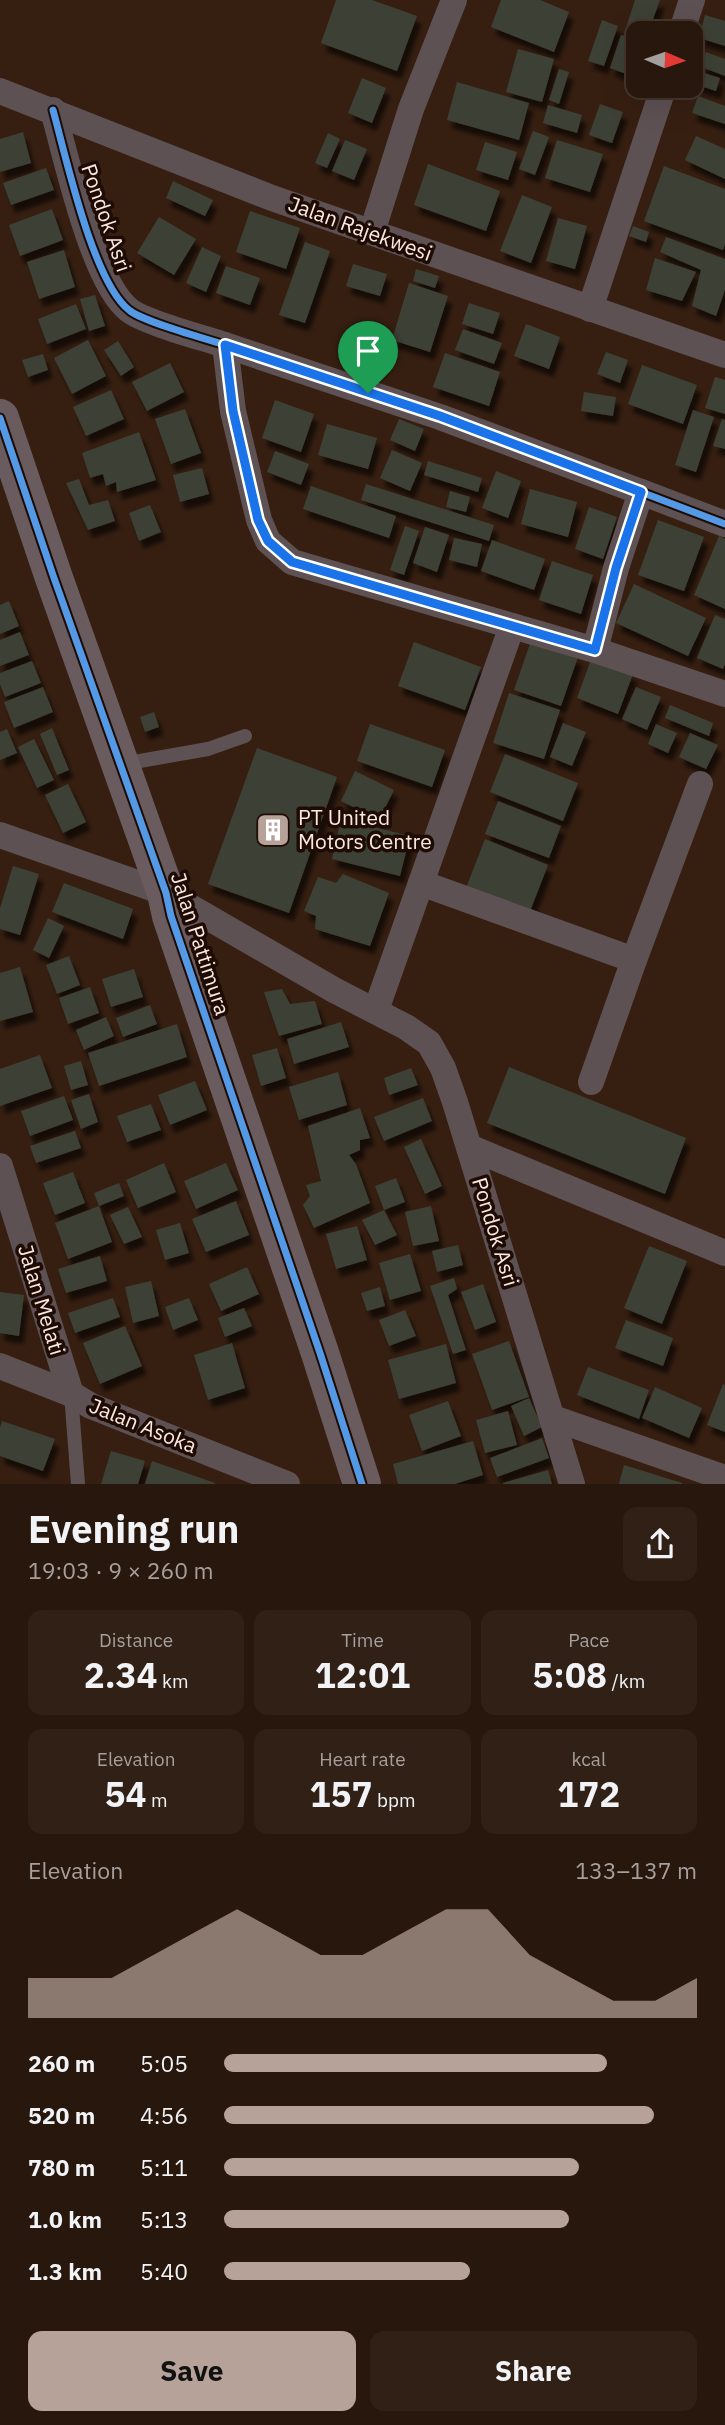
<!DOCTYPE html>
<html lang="en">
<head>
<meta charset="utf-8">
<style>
  :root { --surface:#28170d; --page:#302016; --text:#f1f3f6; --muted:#a59f9d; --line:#44362e; --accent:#b6a298 }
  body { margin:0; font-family:"IBM Plex Sans",sans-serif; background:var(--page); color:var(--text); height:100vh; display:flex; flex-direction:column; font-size:26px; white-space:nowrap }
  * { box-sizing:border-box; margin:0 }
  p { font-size:23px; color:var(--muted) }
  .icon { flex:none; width:38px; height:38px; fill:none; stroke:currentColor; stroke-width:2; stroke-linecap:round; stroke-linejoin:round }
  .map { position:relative; height:1484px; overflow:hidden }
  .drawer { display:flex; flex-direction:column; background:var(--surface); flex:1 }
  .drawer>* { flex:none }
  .needle { width:46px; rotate:92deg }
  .controls { position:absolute; left:626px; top:21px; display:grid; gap:14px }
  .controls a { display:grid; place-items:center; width:77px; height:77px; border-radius:14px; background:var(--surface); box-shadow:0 7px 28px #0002,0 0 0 2px var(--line); font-size:35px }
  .pin { position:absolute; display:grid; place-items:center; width:60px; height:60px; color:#fff; margin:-72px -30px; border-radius:50% 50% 50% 0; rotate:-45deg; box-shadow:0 0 7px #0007 }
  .pin .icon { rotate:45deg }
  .round { display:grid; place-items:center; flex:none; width:74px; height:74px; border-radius:14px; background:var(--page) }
  .summary { display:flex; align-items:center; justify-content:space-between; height:119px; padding:0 28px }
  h1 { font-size:38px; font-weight:700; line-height:52px }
  .stats { display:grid; grid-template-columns:repeat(3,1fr); gap:10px; height:119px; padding:7px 28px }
  .stats div { display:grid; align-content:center; border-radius:14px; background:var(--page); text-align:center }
  .stats b { font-size:35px; font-weight:700 }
  .stats small { font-size:19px; font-weight:400 }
  .stats p { font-size:19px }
  .chart { height:196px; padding:14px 28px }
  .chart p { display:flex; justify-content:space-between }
  .chart svg { width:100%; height:126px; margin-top:7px; fill:var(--accent); opacity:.7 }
  .button { display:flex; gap:14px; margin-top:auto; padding:14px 28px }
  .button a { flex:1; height:80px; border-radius:14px; background:var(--accent); color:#111; font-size:28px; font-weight:700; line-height:80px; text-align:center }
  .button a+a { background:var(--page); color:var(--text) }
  ul { padding:0 28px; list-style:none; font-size:23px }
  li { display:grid; grid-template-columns:112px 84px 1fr; align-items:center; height:52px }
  li i { height:18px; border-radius:9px; background:var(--accent) }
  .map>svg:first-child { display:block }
  .building { fill:#3d4035; filter:url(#shadow) }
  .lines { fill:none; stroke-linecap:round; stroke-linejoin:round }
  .lane { stroke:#5e5154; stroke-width:14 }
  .street { stroke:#5e5154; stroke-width:26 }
  .secondary { stroke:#695b5e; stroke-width:38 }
  .cycleway-casing { stroke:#1e0c04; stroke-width:11 }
  .cycleway { stroke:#5399e6; stroke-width:7 }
  .route-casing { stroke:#fff; stroke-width:14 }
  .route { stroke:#1a73e8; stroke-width:9 }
  .labels { text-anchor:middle; stroke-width:7; stroke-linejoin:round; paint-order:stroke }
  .street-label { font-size:21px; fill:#fbe9e1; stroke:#1e0c04 }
  .poi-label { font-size:21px; fill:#fbe9e1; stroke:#1e0c04; text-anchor:start }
</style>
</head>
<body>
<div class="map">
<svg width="725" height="1484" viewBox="0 0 725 1484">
  <defs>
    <filter id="shadow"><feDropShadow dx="4.5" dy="8" stdDeviation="2" flood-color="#0009"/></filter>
  </defs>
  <rect width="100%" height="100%" fill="#361f11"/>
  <g class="building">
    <polygon points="336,0 372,0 417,16 397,71 321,43"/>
    <polygon points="501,0 540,0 569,12 554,52 491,27"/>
    <polygon points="635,0 660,0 648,33 626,28"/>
    <polygon points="705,15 725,21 725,46 699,38"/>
    <polygon points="602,20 618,26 604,66 588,61"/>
    <polygon points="621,35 639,41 629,75 610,68"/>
    <polygon points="518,49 554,59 542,102 506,92"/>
    <polygon points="706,52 725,59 725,76 701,67"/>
    <polygon points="559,69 569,72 559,104 549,100"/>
    <polygon points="691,69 720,78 716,91 691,83"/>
    <polygon points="362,78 386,88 372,123 348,113"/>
    <polygon points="457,82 529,103 519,140 447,120"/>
    <polygon points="698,96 725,106 725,124 692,113"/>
    <polygon points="600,104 623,112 612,143 589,135"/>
    <polygon points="548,105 582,115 577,133 543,123"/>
    <polygon points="533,131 549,137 535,175 519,169"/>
    <polygon points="23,132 31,163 0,172 0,139"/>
    <polygon points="328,133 340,139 327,168 315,163"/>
    <polygon points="696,136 725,149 725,179 685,160"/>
    <polygon points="345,140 367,149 354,180 332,171"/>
    <polygon points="557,140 603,154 590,192 545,178"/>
    <polygon points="485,142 517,152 508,180 476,170"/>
    <polygon points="428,164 500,191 486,231 414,205"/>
    <polygon points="664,166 725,189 725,244 723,250 644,221"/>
    <polygon points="46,168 54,190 11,205 3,183"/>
    <polygon points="173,181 213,200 205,216 166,198"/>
    <polygon points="522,195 552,207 531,263 500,251"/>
    <polygon points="52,209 63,240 20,256 9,225"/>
    <polygon points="250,211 300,228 286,269 236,252"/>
    <polygon points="159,217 196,239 174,275 137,253"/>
    <polygon points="558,218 587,226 575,269 546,261"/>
    <polygon points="633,226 649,232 646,242 629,236"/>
    <polygon points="666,237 725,259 725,290 716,316 692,306 701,270 660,252"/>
    <polygon points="305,242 330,251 305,323 279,315"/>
    <polygon points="202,247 221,256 206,292 186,283"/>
    <polygon points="64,250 75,287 39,299 27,262"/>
    <polygon points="655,258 696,272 682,301 646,290"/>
    <polygon points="353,264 387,274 380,296 346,286"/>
    <polygon points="226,266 260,278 250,305 216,293"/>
    <polygon points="416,269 439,276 435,288 413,281"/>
    <polygon points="409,283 448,296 430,352 392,340"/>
    <polygon points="95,295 105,326 89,331 80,299"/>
    <polygon points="469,303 500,313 493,334 462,324"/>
    <polygon points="76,304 86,329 47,344 38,319"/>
    <polygon points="526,324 560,337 549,369 514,356"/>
    <polygon points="463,329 502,343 494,364 455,350"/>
    <polygon points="88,340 106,376 72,394 54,358"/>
    <polygon points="118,341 134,367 121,376 104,350"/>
    <polygon points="606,352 628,360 620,383 597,374"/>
    <polygon points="445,353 500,372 489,406 433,387"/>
    <polygon points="43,354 48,370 28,377 22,360"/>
    <polygon points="170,363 184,392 147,411 132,382"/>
    <polygon points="642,365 697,385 683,424 628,404"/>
    <polygon points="715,377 725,380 725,414 705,408"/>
    <polygon points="111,390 124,419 86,436 73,407"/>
    <polygon points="584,392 616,397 613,416 581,411"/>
    <polygon points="275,400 314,414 301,452 262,438"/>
    <polygon points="185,409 201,453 171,464 155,419"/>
    <polygon points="693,410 714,417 696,472 675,465"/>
    <polygon points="399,419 424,429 415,451 390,440"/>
    <polygon points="722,419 725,420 725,449 713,446"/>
    <polygon points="327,424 377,438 368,469 318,455"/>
    <polygon points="139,432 156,480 117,492 116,482 106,486 103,474 90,478 82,453"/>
    <polygon points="392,450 422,463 410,491 380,478"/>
    <polygon points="275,451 309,464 301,485 267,472"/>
    <polygon points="428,461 482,478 478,492 424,475"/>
    <polygon points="202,468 209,494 180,502 173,475"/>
    <polygon points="496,471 521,481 508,518 482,508"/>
    <polygon points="79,479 89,505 108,500 115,521 88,530 66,483"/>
    <polygon points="366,484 494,525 489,541 361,500"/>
    <polygon points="311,486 396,516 389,538 303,509"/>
    <polygon points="530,489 577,502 568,537 521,524"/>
    <polygon points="450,491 470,497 466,512 446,507"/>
    <polygon points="150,505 161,532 139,541 129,513"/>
    <polygon points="589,507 617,517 603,559 575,549"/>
    <polygon points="658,520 704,537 684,591 638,575"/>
    <polygon points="405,526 419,531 404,575 390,570"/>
    <polygon points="425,527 449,535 437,572 413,563"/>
    <polygon points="719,536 725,539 725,609 694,595"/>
    <polygon points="454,538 482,544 477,567 449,560"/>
    <polygon points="492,540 545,559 534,590 481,571"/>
    <polygon points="552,561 593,575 581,614 539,600"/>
    <polygon points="634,584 706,618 688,656 616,623"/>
    <polygon points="9,601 19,626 0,634 0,605"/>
    <polygon points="715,615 725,619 725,664 723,669 697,658"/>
    <polygon points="20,632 29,655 0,666 0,640"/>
    <polygon points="531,641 578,657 561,706 514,690"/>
    <polygon points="414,642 481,667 465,710 398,686"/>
    <polygon points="592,657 633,674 618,714 577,698"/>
    <polygon points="32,661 41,683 5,697 0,684 0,673"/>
    <polygon points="43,687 53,712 14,728 4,702"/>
    <polygon points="636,687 661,697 647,730 622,719"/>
    <polygon points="509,693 560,710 544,759 493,743"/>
    <polygon points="670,705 713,723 709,736 665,718"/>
    <polygon points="154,712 159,727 145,732 140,717"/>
    <polygon points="563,723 586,732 572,766 550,757"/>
    <polygon points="370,724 445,750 432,787 357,761"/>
    <polygon points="656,724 677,733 668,753 648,744"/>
    <polygon points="52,728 69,770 57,775 40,734"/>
    <polygon points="7,729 17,753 0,760 0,732"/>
    <polygon points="690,733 718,745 706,769 679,757"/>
    <polygon points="34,739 54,780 37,788 18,747"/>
    <polygon points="257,748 337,777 289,913 208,884"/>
    <polygon points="505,754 578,783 563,821 490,792"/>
    <polygon points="355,771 394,790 379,820 341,801"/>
    <polygon points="68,784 86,822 63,833 45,795"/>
    <polygon points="498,801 561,826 549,858 485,834"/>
    <polygon points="341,819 410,836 400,876 332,859"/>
    <polygon points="485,839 548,865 529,914 466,888"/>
    <polygon points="13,866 39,874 20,935 0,929 0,908"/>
    <polygon points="343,874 389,893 370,946 315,929 316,916 304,911 318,877 336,883"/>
    <polygon points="64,883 133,909 123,939 52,912"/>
    <polygon points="48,918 64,926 49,958 33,950"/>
    <polygon points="69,956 80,985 57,994 46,965"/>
    <polygon points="20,967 33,1012 0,1021 0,973"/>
    <polygon points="134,969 143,997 111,1007 102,979"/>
    <polygon points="90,987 99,1013 68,1024 59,998"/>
    <polygon points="282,989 290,1004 315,1001 322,1024 279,1036 264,992"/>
    <polygon points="150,1005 157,1024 123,1037 116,1018"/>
    <polygon points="106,1017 114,1036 84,1050 76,1030"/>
    <polygon points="341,1022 349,1047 294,1064 287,1039"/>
    <polygon points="177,1024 187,1057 99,1086 88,1053"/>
    <polygon points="277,1048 286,1078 261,1086 252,1055"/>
    <polygon points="40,1055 52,1088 0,1106 0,1069"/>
    <polygon points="81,1061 88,1085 71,1090 64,1066"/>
    <polygon points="509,1067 686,1138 665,1194 487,1123"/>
    <polygon points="411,1068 418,1085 389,1095 384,1078"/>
    <polygon points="338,1072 347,1105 299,1120 289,1087"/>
    <polygon points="195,1081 207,1110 170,1125 158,1095"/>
    <polygon points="89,1094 98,1122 81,1129 71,1100"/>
    <polygon points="64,1096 73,1120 30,1136 21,1111"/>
    <polygon points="423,1098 432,1121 384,1141 374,1117"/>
    <polygon points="151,1104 161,1130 127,1142 117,1116"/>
    <polygon points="360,1108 370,1138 360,1140 360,1150 349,1155 356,1164 370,1203 314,1228 303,1205 310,1196 306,1185 321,1181 308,1126"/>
    <polygon points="75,1131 81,1148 36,1163 30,1146"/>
    <polygon points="421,1139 442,1186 425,1194 404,1147"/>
    <polygon points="164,1163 176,1192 138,1208 126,1180"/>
    <polygon points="226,1163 238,1190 196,1209 184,1181"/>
    <polygon points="73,1172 85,1203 55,1215 43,1183"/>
    <polygon points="396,1178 405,1202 384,1210 397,1235 375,1245 362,1220 384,1210 375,1186"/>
    <polygon points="119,1183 124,1196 99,1206 112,1242 68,1259 55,1223 99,1206 94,1193"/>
    <polygon points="236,1201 249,1235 206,1252 192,1219"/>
    <polygon points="431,1206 439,1241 413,1246 405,1212"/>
    <polygon points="128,1207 142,1237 124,1244 110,1215"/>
    <polygon points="180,1223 189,1253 165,1260 156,1230"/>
    <polygon points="357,1226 367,1260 336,1269 326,1234"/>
    <polygon points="458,1245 463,1265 437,1272 432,1251"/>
    <polygon points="649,1246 687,1261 662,1324 624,1308"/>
    <polygon points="410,1254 421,1291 390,1300 379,1263"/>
    <polygon points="100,1256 107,1281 66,1293 58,1269"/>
    <polygon points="247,1267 259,1294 221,1311 209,1284"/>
    <polygon points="454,1278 457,1289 448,1295 466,1350 453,1354 430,1286"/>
    <polygon points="151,1281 159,1316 133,1323 125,1287"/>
    <polygon points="483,1284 496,1322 475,1330 461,1292"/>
    <polygon points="380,1287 385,1306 367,1311 361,1293"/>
    <polygon points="0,1292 24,1295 19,1336 0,1333"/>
    <polygon points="113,1298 120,1317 75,1333 68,1313"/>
    <polygon points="189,1298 198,1320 173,1330 165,1307"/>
    <polygon points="244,1308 252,1326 225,1337 218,1318"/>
    <polygon points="405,1310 416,1336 389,1346 379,1320"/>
    <polygon points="626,1320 673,1338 663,1366 615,1348"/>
    <polygon points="125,1326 142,1366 100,1384 83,1343"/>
    <polygon points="509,1341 529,1397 492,1410 472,1354"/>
    <polygon points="232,1343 245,1388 208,1400 194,1355"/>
    <polygon points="446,1344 456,1383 399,1399 388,1360"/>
    <polygon points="588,1367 649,1390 639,1419 577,1395"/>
    <polygon points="723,1384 725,1385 725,1432 707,1425"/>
    <polygon points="655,1387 702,1408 689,1438 642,1418"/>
    <polygon points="529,1398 542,1427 524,1436 511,1406"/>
    <polygon points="448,1401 461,1436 422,1451 409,1415"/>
    <polygon points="508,1411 517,1445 485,1453 476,1420"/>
    <polygon points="2,1421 55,1439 43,1471 0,1456 0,1428"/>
    <polygon points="542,1438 549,1458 497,1477 490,1458"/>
    <polygon points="473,1441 483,1475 455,1484 398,1484 393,1464"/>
    <polygon points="111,1451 145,1461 138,1484 101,1484"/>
    <polygon points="152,1461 215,1483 215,1484 145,1484"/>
    <polygon points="624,1465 682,1483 682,1484 619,1484"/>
    <polygon points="548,1470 552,1484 503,1484 503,1483"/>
  </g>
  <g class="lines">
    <g class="lane">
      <polyline points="123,764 208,749 245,736"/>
      <polyline points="71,1394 78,1484"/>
    </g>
    <g class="street">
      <polyline points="681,33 692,0"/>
      <polyline points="0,91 272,198 725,355"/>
      <path d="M53 110C66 157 93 282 129 310 143 322 204 338 225 345L233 411 259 520 268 541 292 562 595 650 616 568 641 492 725 524"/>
      <polyline points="372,232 411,109 454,0"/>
      <polyline points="590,309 664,86"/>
      <polyline points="225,345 440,417 641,492"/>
      <polyline points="595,650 725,694"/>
      <polyline points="0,835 166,893 334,990 406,1027 429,1043 443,1068 455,1102 572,1484"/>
      <polyline points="421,883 634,960 700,784"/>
      <polyline points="376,1010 512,626"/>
      <polyline points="591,1082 634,960"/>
      <polyline points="469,1147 725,1253"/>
      <polyline points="0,1166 71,1394"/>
      <polyline points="0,1366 71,1394 91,1406 287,1484"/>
      <polyline points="553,1418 725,1478"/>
    </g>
    <polyline class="secondary" points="0,418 54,578 166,893 171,916 320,1353 362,1484"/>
    <g class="cycleway-casing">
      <g id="cycleway">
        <path d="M53 110C66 157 93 282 129 310 143 322 204 338 225 345L233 411 259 520 268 541 292 562 595 650 616 568 641 492 725 524"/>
        <polyline points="0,418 54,578 166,893 171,916 320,1353 362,1484"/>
      </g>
    </g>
    <use href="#cycleway" class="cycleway"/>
  </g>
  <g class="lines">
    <g class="route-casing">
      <polygon id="route" points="225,345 440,416 641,492 616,568 595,650 292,562 268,541 258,520 233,411"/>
    </g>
    <use href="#route" class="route"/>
  </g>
  <defs>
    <g id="building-square" transform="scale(1.75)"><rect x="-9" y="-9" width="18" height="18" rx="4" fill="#b6a298" stroke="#1e0c04"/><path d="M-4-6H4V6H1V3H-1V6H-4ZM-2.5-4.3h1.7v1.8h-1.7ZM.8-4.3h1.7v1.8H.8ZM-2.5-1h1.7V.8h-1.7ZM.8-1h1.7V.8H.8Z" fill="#fff"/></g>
  </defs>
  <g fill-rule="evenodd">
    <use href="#building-square" x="273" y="830"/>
  </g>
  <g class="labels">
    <g class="street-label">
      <text transform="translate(106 218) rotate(71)" y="7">Pondok Asri</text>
      <text transform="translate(360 229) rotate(20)" y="7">Jalan Rajekwesi</text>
      <text transform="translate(200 944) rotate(72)" y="7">Jalan Pattimura</text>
      <text transform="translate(495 1232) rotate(73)" y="7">Pondok Asri</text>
      <text transform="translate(41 1300) rotate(73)" y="7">Jalan Melati</text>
      <text transform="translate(143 1426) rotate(22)" y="7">Jalan Asoka</text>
    </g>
    <g class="poi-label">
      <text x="298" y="825">PT United<tspan x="298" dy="24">Motors Centre</tspan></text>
    </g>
  </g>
</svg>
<div class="controls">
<a><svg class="needle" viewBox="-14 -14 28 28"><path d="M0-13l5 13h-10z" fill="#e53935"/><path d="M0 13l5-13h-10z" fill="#a59f9d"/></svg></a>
</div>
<div class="pin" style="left:368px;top:393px;background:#1e9e55"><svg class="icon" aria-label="arrive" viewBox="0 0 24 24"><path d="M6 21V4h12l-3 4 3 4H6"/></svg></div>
</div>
<section class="drawer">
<div class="summary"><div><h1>Evening run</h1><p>19:03 · 9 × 260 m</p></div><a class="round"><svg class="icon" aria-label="share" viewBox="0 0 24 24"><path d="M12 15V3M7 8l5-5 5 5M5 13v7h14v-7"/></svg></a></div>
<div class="stats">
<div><p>Distance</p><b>2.34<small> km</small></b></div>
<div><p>Time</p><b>12:01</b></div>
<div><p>Pace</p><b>5:08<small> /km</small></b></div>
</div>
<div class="stats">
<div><p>Elevation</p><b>54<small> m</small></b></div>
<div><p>Heart rate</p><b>157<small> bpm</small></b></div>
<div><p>kcal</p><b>172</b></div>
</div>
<div class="chart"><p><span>Elevation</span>133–137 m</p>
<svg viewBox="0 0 160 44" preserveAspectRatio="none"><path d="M0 44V30L10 30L20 30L30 22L40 14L50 6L60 14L70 22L80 22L90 14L100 6L110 6L120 22L130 30L140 38L150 38L160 30V44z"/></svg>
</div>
<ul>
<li><b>260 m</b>5:05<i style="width:81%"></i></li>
<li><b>520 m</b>4:56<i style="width:91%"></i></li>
<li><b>780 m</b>5:11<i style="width:75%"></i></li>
<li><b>1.0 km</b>5:13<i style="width:73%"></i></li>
<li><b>1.3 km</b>5:40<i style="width:52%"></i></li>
</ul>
<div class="button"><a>Save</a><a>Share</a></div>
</section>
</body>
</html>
